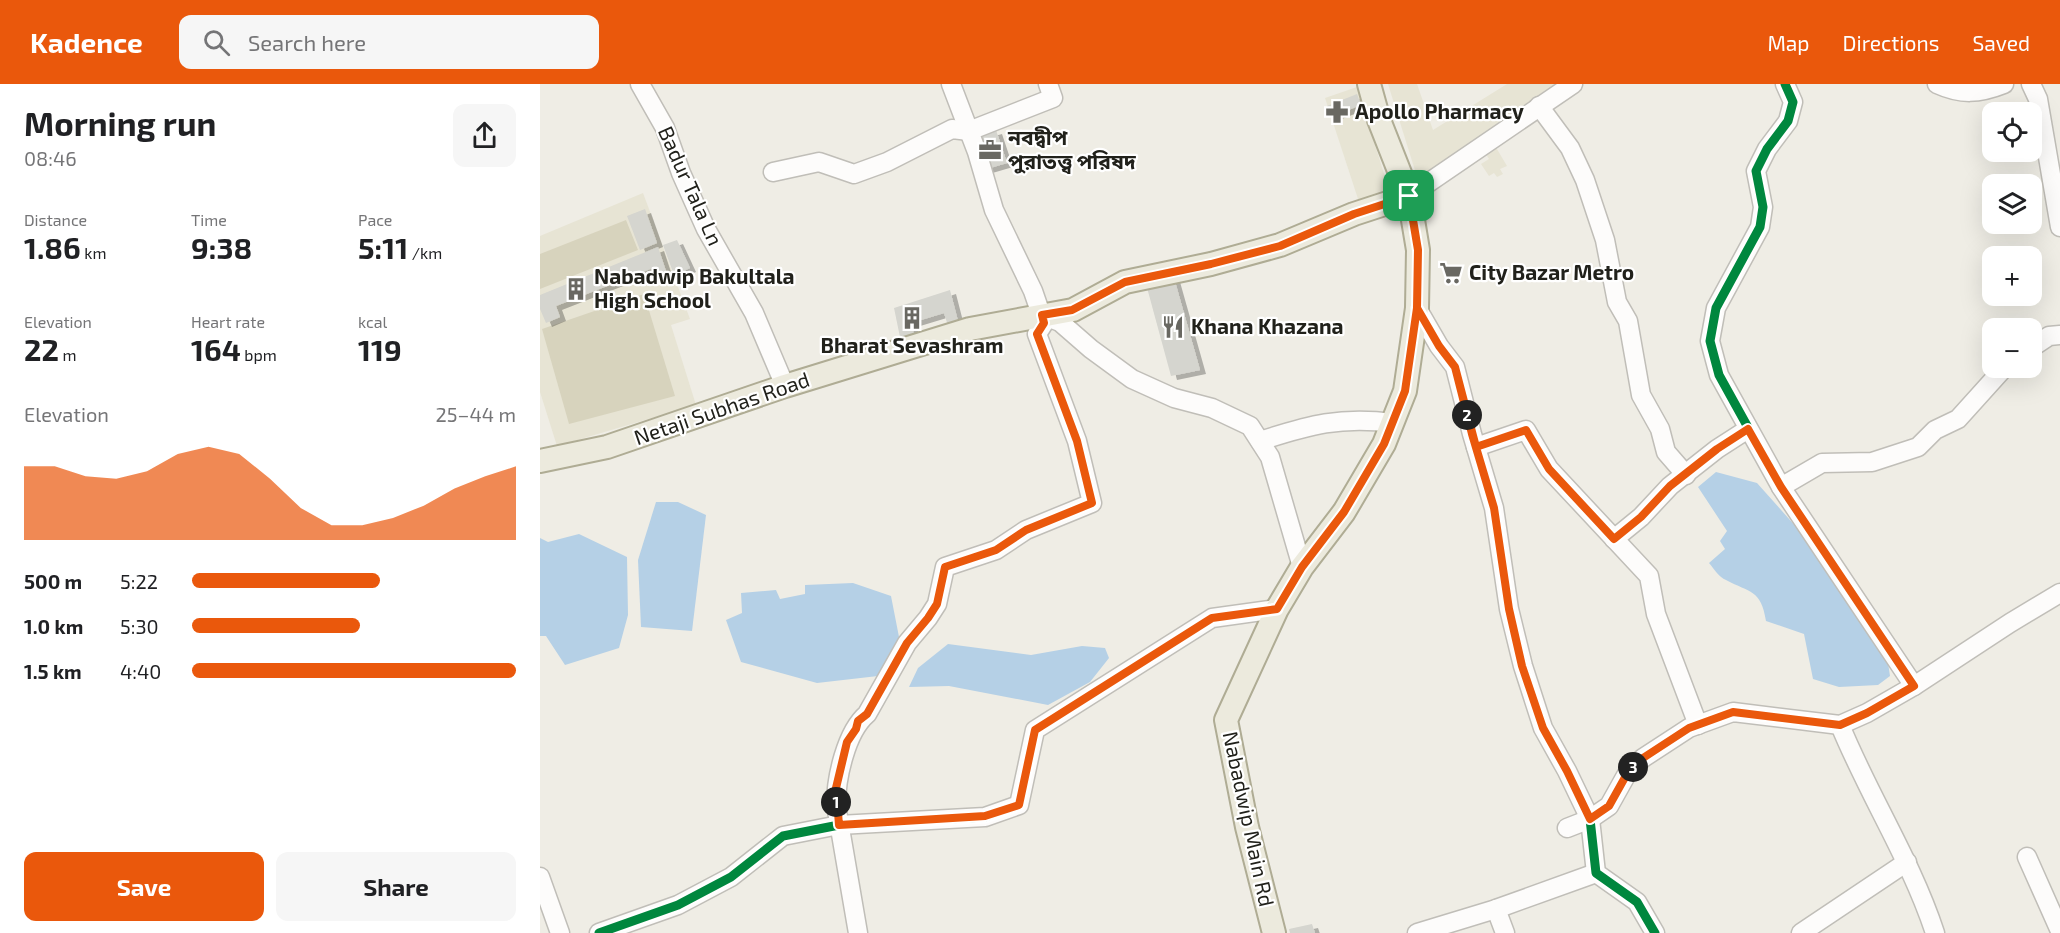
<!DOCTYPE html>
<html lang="en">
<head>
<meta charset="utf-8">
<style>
  :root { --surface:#fff; --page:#f6f6f6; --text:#202124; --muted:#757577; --accent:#ea580c }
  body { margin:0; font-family:"Exo 2","Noto Sans Bengali",sans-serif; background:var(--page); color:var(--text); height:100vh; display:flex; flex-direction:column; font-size:22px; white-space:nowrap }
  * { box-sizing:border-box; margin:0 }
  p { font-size:20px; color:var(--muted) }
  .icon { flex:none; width:33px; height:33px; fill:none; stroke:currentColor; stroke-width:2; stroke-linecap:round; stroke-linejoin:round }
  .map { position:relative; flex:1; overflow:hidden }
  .panel { display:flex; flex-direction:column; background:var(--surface); width:540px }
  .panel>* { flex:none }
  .tools { position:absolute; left:1442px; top:18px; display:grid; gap:12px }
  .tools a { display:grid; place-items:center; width:60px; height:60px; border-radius:12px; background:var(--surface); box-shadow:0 6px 24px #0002; font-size:30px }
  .pin { position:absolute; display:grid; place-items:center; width:51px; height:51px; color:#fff; margin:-26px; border-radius:12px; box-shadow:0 3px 9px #0006 }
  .km { position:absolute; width:30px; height:30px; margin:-15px; border-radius:50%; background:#222; color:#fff; font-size:16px; line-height:30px; text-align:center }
  .round { display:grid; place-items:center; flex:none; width:63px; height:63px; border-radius:12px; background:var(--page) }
  .overview { display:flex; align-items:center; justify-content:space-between; height:102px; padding:0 24px }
  h1 { font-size:33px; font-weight:700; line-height:45px }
  .figures { display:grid; grid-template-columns:repeat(3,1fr); gap:9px; height:102px; padding:6px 24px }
  .figures div { display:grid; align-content:center }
  .figures b { font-size:30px; font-weight:700 }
  .figures small { font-size:16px; font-weight:400 }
  .figures p { font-size:16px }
  .chart { height:168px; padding:12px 24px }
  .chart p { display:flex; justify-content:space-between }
  .chart svg { width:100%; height:108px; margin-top:6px; fill:var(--accent); opacity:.7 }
  .button { display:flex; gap:12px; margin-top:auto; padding:12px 24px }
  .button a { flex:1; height:69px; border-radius:12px; background:var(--accent); color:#fff; font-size:24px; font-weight:700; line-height:69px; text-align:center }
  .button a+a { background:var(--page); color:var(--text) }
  ul { padding:0 24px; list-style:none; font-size:20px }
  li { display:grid; grid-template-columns:96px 72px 1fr; align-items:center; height:45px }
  li i { height:15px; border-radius:8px; background:var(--accent) }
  header { display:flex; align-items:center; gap:36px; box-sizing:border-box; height:84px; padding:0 30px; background:var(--accent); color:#fff }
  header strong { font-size:28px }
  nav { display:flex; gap:33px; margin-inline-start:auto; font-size:21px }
  .search { width:420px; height:54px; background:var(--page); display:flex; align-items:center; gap:15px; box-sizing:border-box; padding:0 21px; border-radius:12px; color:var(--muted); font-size:22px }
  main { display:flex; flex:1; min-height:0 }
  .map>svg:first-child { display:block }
  .built { fill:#e7e4d4 }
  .green { fill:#d7d3bd }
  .water { fill:#b5d0e6 }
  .building { fill:#d5d5cf; filter:url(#shadow) }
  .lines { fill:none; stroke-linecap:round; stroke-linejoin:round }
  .minor-casing { stroke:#c0beb8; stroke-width:21 }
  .major-casing { stroke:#afac94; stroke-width:26 }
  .minor { stroke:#fdfcfb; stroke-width:18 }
  .major { stroke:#eceadd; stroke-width:22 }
  .cycleway-casing { stroke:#fff; stroke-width:13 }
  .cycleway { stroke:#00873e; stroke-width:9 }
  .route-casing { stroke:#fff; stroke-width:12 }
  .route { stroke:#ea580c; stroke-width:8 }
  .labels { text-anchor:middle; stroke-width:4.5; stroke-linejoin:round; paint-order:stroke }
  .poi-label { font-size:21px; font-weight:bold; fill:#21211b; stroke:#fff; text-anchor:start }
  .street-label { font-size:21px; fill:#21211b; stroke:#fff }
</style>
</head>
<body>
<header>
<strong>Kadence</strong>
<div class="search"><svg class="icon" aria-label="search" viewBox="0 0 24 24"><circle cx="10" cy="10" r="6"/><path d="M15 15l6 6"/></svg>Search here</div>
<nav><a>Map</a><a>Directions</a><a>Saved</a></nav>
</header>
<main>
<section class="panel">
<div class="overview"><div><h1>Morning run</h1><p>08:46</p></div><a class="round"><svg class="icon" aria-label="share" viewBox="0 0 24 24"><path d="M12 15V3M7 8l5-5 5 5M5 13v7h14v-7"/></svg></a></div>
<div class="figures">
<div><p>Distance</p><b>1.86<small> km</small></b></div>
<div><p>Time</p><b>9:38</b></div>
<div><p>Pace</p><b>5:11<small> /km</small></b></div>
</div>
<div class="figures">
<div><p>Elevation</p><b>22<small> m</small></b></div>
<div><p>Heart rate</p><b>164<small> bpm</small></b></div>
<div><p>kcal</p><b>119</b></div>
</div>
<div class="chart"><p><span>Elevation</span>25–44 m</p>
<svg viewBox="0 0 160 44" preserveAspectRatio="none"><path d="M0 44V14L10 14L20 18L30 19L40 16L50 9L60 6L70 9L80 19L90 31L100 38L110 38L120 35L130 30L140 23L150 18L160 14V44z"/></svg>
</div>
<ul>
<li><b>500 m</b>5:22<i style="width:58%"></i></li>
<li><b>1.0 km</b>5:30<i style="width:52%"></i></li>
<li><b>1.5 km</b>4:40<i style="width:100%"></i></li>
</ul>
<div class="button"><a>Save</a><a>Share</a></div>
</section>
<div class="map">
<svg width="1520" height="849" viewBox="0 0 1520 849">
  <defs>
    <filter id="shadow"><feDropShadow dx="6" dy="4" stdDeviation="0" flood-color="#0004"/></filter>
  </defs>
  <rect width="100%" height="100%" fill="#efede5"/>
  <g class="built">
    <polygon points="848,0 877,0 893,46 967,0 1027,0 878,96"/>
    <polygon points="817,3 850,109 820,121 785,14"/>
    <polygon points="954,60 967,82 960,85 963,90 957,93 954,89 949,92 941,80 949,75 944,67"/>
    <polygon points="103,109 150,235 131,241 156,321 17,362 0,308 0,152"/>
  </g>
  <g class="green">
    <polygon points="86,136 98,166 0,205 0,170"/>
    <polygon points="104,210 135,312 29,340 2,245"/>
  </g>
  <g class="water">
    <path d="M1176 388 1217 399 1258 445 1347 572 1350 592 1338 601 1299 603 1273 595 1264 550 1226 537C1221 505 1210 509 1186 496 1179 493 1174 485 1169 479L1185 465 1180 457 1187 447 1158 403Z"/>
    <polygon points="116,418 138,418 166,431 152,547 101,543 98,476"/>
    <polygon points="39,450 87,473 88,531 79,564 25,581 6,552 0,552 0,454 8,458"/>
    <polygon points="313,499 351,512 359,553 338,592 277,599 201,578 186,536 202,529 201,509 236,506 240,515 265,510 265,501"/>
    <polygon points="408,560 491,571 542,562 565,564 569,574 550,598 508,621 409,602 369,603 378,584"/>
  </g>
  <g class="building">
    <polygon points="817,10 821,21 791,33 787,22"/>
    <polygon points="456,46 467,79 443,86 432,53"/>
    <polygon points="105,125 117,159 100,166 87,132"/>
    <polygon points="137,156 150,184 134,191 123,161"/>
    <polygon points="118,163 127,190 116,194 113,184 16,222 20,233 6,239 0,225 0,211"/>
    <polygon points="634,194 660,286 631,292 606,200"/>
    <polygon points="410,206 419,241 409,245 404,229 371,239 375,254 361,258 354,224"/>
    <polygon points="772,840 775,849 750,849 749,845"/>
  </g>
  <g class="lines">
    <g class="minor-casing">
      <g id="minor">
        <polyline points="100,0 125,44 141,89 166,145 214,229 245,302"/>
        <polyline points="1245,0 1253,18 1248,37 1227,65 1216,87 1223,123 1220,143 1176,224 1170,257 1179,291 1241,403 1374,602"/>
        <path d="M1397 0C1421 11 1439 10 1464 0"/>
        <polyline points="1491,0 1498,15 1520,143"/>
        <polyline points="999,22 1030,64 1045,96 1065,156 1077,218 1088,237 1101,311 1120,345 1126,368 1146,391"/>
        <polyline points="233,88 279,78 314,90 347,78 412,45 429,47 513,14 508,0"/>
        <polyline points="869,112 1033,0"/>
        <polyline points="877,224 899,262 915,283 932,350 954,424 969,525 983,582 1003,644 1027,687 1050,735 1056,789 1097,818 1115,849"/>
        <polyline points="502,231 520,238 551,265 592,295 634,314 672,324 710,342 730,373 762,483"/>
        <polyline points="1491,264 1509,252 1520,251"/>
        <path d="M720 357C769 341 801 332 853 339"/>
        <polyline points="936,363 986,346 1009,385 1109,492 1116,530 1158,641"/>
        <polyline points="1241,403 1282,379 1332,378 1378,363 1395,346 1418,335 1464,284"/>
        <polyline points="1074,455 1101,433 1130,402 1177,365 1208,345"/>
        <path d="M1300 641C1329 712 1371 776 1395 849"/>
        <polyline points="1027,744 1050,735 1069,722 1088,688 1103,674 1149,644 1193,628 1300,641 1327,629 1374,602 1470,539 1520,509"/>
        <polyline points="1487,773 1520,847"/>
        <polyline points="0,793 20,849"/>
        <polyline points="956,825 965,849"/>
        <polyline points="59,849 138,821 191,793 243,752 299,741 445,733 479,721 495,646 672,534 737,525"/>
        <path d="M318 849 296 721C296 694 306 648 327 630L367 559 388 534 397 520 405 483 456 466 486 446 552 419 537 357 497 250 504 239 493 207 454 126 437 68 411 0"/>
        <polyline points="877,849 956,825 1056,789"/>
        <polyline points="1261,849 1367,778"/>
      </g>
    </g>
    <g class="major-casing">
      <g id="major">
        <polyline points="0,377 67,363 245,302 430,245 533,226 585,198 671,180 740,161 814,130 869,112"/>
        <polyline points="734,849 707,743 686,636 737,525 762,483 804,428 844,360 865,307 877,224 878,166 869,112 839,36 829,0"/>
      </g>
    </g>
    <use href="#minor" class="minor"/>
    <use href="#major" class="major"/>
    <g class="cycleway-casing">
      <g id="cycleway">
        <polyline points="1245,0 1253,18 1248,37 1227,65 1216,87 1223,123 1220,143 1176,224 1170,257 1179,291 1241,403 1374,602"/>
        <polyline points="877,224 899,262 915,283 932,350 954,424 969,525 983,582 1003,644 1027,687 1050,735 1056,789 1097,818 1115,849"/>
        <polyline points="59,849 138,821 191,793 243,752 299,741 445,733 479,721 495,646 672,534 737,525"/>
      </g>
    </g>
    <use href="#cycleway" class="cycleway"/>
  </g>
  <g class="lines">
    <g class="route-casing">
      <polyline id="route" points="869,112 814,130 740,162 671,180 585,198 532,226 502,231 504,239 497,250 537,357 552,419 486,446 456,466 405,483 397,520 388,534 367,559 327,630 318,637 316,645 307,658 296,704 299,741 445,732 479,721 495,646 672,534 737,525 762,483 804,428 844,360 865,307 877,224 899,262 915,283 936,363 986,346 1009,385 1074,455 1101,433 1130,402 1177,365 1208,345 1241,403 1374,602 1327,629 1300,641 1193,628 1149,644 1103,674 1088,688 1069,722 1050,735 1027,687 1003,644 982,582 969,525 954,424 932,350 915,283 899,262 877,224 878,166 869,112"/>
    </g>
    <use href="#route" class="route"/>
  </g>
  <defs>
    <g id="pharmacy-bare" transform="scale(1.8)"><path d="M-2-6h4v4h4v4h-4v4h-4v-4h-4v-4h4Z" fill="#696862" stroke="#fff" stroke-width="2.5" paint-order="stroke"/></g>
    <g id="office-bare" transform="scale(1.8)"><path d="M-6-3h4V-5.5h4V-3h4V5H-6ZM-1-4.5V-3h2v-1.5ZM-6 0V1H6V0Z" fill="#696862" stroke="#fff" stroke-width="2.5" paint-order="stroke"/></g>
    <g id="supermarket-bare" transform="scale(1.8)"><path d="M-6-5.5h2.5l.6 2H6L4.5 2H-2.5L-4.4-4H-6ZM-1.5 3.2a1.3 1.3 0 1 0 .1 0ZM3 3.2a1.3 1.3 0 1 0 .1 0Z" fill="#696862" stroke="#fff" stroke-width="2.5" paint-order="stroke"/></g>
    <g id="building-bare" transform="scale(1.8)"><path d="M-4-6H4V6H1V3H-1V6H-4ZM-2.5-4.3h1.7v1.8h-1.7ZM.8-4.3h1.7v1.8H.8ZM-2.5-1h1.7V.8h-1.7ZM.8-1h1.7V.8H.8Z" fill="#696862" stroke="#fff" stroke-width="2.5" paint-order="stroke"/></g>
    <g id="restaurant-bare" transform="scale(1.8)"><path d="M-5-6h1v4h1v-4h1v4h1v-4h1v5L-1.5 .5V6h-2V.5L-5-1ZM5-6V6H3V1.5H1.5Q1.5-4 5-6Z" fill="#696862" stroke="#fff" stroke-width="2.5" paint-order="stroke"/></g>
  </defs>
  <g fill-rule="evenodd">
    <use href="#pharmacy-bare" x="797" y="28"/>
    <use href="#office-bare" x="450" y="66"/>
    <use href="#supermarket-bare" x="911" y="189"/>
    <use href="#building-bare" x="36" y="205"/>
    <use href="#building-bare" x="372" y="234"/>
    <use href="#restaurant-bare" x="633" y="243"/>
  </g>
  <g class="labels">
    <g class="poi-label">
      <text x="815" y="35">Apollo Pharmacy</text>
      <text x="468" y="61">নবদ্বীপ<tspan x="468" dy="24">পুরাতত্ত্ব পরিষদ</tspan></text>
      <text x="929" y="196">City Bazar Metro</text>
      <text x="54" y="200">Nabadwip Bakultala<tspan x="54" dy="24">High School</tspan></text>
      <text x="651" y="250">Khana Khazana</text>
      <text x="372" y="269" text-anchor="middle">Bharat Sevashram</text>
    </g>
    <g class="street-label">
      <text transform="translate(150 102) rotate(66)" y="7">Badur Tala Ln</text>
      <text transform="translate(182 325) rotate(-19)" y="7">Netaji Subhas Road</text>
      <text transform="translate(708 735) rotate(78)" y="7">Nabadwip Main Rd</text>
    </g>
  </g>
</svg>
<div class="tools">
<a><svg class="icon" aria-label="locate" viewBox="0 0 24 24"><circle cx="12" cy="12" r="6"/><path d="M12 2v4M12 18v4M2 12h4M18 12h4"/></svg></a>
<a><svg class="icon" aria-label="layers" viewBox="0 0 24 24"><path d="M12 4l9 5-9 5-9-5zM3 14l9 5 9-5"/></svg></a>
<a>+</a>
<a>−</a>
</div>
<div class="pin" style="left:869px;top:112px;background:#1e9e55"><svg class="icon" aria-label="arrive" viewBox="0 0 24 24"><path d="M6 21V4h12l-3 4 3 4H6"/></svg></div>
<b class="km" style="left:296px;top:718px">1</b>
<b class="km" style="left:927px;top:331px">2</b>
<b class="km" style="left:1093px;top:683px">3</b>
</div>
</main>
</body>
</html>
